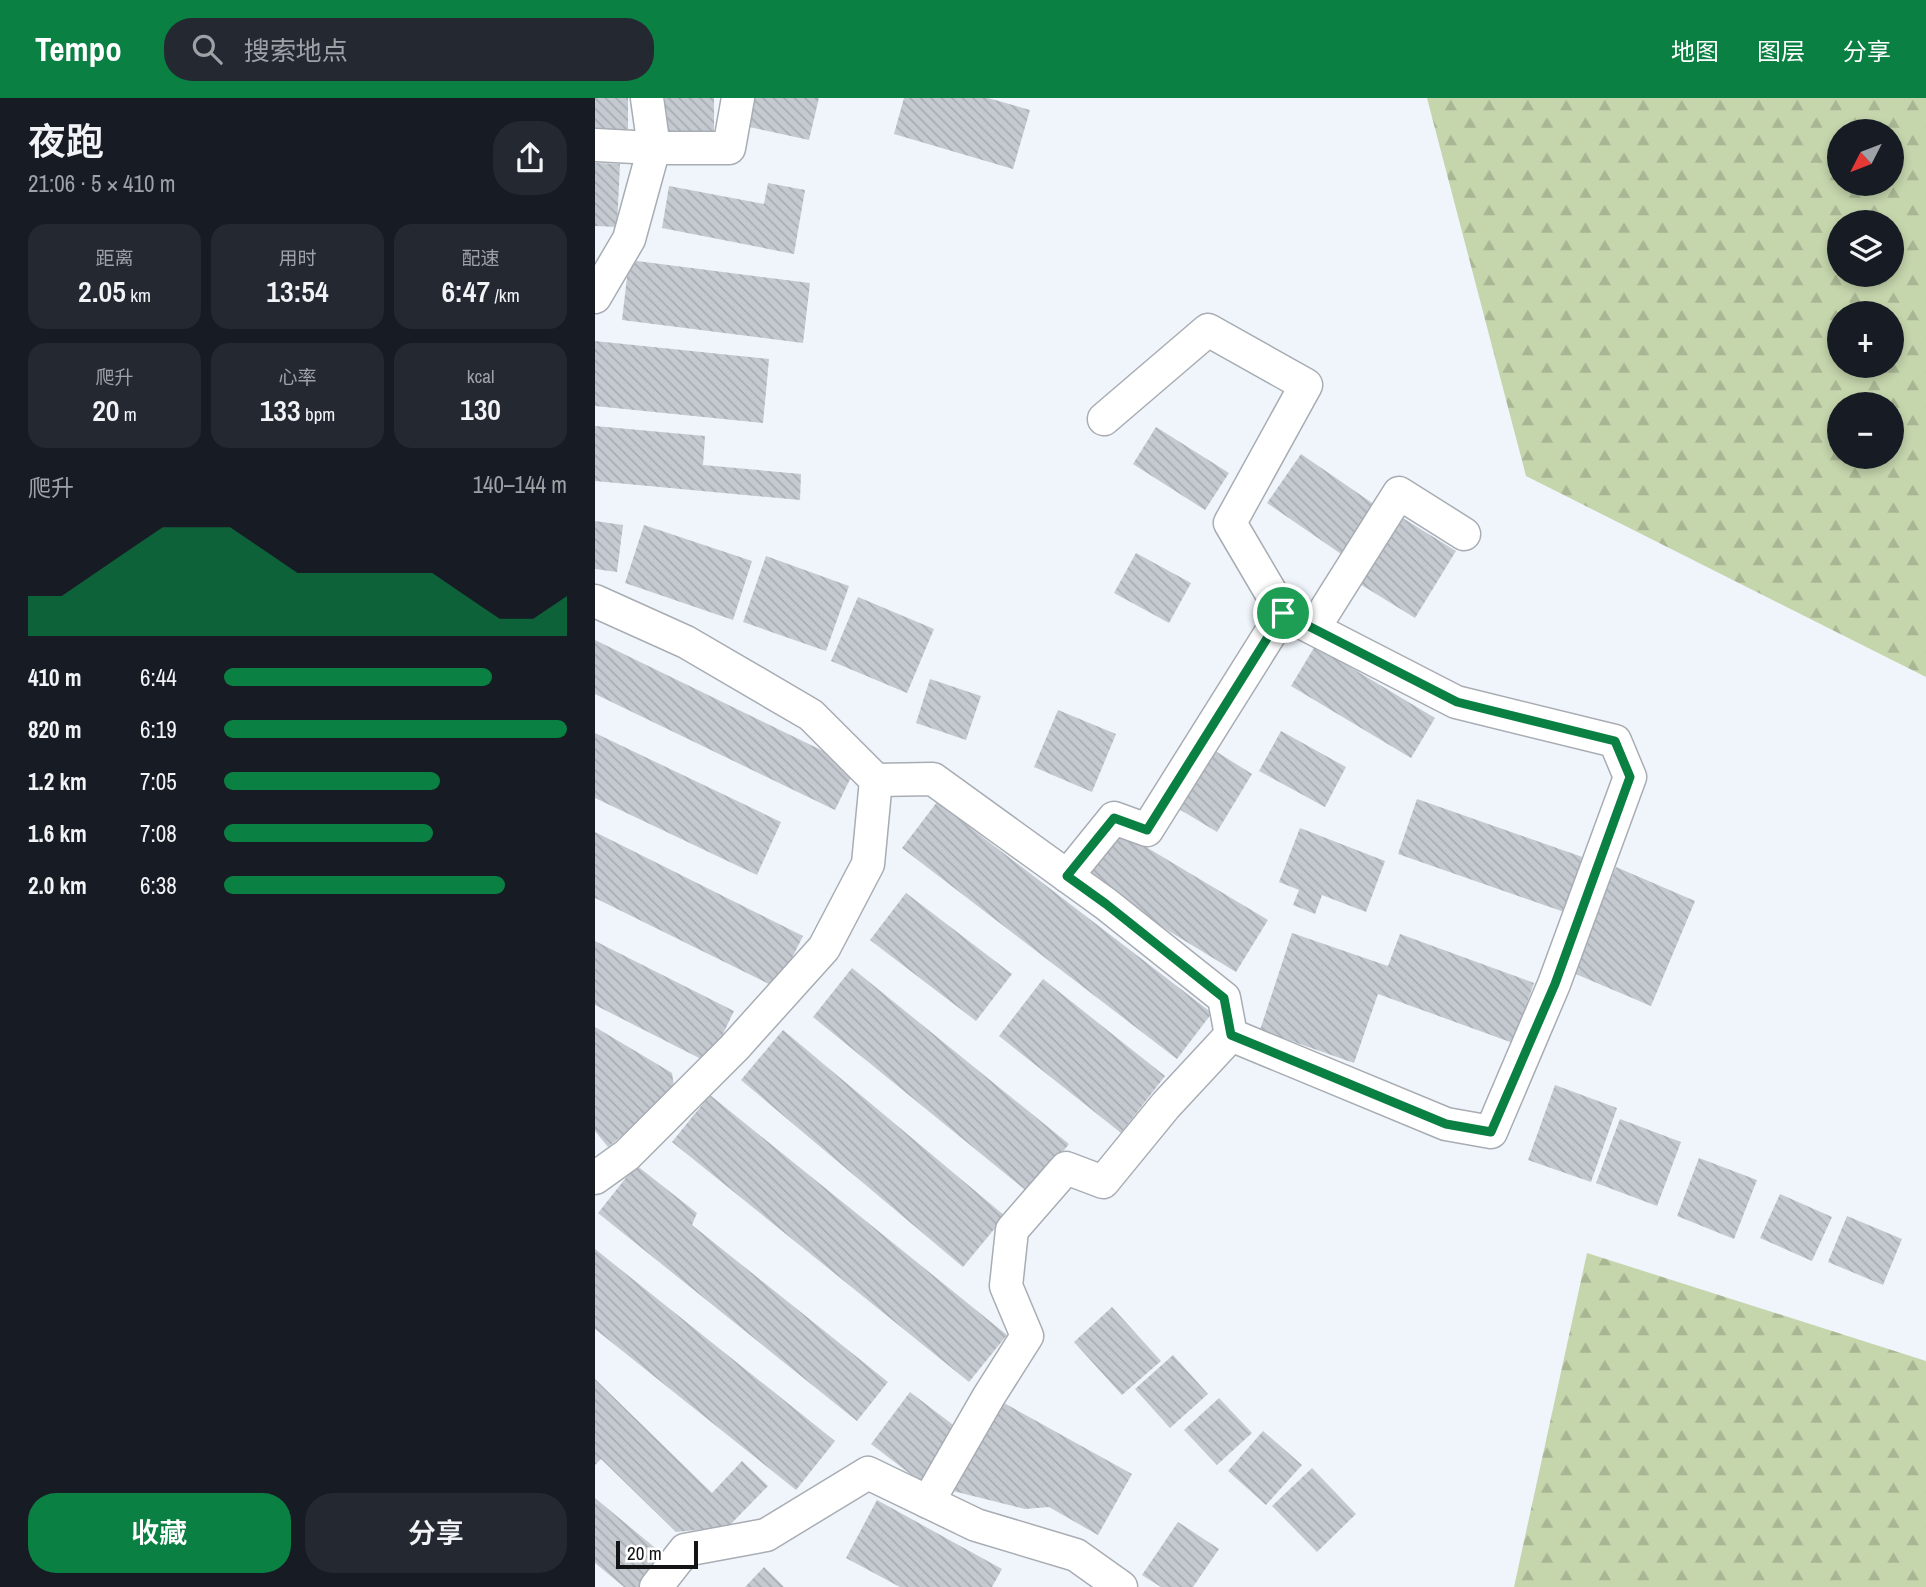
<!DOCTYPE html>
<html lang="zh">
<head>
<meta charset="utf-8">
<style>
  :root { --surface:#171b24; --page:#242831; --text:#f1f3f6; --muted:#9ea1a6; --accent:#0b8043 }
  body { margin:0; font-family:"Archivo Narrow","Noto Sans SC",sans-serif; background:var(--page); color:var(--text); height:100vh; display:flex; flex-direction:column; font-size:26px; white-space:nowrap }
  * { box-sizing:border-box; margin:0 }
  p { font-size:23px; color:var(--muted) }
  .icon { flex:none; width:38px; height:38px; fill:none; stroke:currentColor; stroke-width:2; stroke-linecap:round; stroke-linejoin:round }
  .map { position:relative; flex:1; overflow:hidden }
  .sheet { display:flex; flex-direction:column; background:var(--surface); width:595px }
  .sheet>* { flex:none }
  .needle { width:46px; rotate:228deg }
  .buttons { position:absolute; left:1232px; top:21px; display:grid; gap:14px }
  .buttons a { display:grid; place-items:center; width:77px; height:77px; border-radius:50%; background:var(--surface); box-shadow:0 4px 10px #0003; font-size:35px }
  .scale { position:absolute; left:21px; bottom:18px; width:82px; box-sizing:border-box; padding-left:7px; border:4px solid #121416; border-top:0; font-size:19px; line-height:24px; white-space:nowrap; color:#121416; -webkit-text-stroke:5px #fff; paint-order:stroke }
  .pin { position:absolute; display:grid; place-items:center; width:60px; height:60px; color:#fff; margin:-30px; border:4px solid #fff; border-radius:50%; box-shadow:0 2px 7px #0007 }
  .round { display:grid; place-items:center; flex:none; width:74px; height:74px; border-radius:28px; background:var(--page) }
  .headline { display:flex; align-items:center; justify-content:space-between; height:119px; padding:0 28px }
  h1 { font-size:38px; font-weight:600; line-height:52px }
  .figures { display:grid; grid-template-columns:repeat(3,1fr); gap:10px; height:119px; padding:7px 28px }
  .figures div { display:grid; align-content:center; border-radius:18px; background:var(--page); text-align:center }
  .figures b { font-size:30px; font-weight:600 }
  .figures small { font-size:19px; font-weight:400 }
  .figures p { font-size:19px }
  .chart { height:196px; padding:14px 28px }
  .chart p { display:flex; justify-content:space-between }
  .chart svg { width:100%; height:126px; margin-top:7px; fill:var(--accent); opacity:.7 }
  .cta { display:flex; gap:14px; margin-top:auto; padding:14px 28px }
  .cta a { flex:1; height:80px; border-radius:28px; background:var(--accent); color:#fff; font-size:28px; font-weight:600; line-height:80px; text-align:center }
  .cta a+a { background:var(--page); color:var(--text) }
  ul { padding:0 28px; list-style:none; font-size:23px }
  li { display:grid; grid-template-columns:112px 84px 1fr; align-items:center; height:52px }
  li i { height:18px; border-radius:9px; background:var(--accent) }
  header { display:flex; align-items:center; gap:42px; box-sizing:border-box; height:98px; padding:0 35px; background:var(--accent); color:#fff }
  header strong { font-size:33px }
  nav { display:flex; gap:38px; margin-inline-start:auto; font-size:24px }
  .search { width:490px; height:63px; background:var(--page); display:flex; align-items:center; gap:18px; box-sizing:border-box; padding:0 24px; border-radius:28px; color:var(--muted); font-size:26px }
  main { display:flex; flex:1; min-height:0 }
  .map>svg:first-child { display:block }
  .forest { fill:url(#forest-firs); fill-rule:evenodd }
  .building { fill:url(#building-back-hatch) }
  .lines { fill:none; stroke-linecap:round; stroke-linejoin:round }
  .street-casing { stroke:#a8adb4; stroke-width:35 }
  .street { stroke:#fff; stroke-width:32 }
  .route-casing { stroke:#fff; stroke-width:14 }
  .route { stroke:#0b8043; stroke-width:9 }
</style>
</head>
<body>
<header>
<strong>Tempo</strong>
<div class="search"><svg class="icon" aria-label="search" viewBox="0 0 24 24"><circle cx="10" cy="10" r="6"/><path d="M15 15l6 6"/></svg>搜索地点</div>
<nav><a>地图</a><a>图层</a><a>分享</a></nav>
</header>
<main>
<section class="sheet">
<div class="headline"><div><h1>夜跑</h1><p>21:06 · 5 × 410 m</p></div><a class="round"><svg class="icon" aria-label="share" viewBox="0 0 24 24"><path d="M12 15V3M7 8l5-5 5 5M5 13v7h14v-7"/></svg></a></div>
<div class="figures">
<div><p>距离</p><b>2.05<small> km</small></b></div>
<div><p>用时</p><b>13:54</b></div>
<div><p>配速</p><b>6:47<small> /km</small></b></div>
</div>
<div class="figures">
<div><p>爬升</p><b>20<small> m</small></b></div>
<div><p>心率</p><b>133<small> bpm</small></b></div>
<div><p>kcal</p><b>130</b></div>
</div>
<div class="chart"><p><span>爬升</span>140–144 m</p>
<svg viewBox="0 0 160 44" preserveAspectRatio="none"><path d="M0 44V30L10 30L20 22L30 14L40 6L50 6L60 6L70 14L80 22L90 22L100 22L110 22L120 22L130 30L140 38L150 38L160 30V44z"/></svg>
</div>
<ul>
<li><b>410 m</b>6:44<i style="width:78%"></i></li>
<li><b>820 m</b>6:19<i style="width:100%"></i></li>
<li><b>1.2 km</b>7:05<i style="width:63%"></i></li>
<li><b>1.6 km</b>7:08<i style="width:61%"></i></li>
<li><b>2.0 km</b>6:38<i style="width:82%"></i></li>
</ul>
<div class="cta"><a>收藏</a><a>分享</a></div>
</section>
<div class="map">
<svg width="1331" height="1489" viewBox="0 0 1331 1489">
  <defs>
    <pattern id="forest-firs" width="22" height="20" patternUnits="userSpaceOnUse" patternTransform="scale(1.75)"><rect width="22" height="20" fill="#c5d5ac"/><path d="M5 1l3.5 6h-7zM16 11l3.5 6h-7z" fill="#a8b693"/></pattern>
    <pattern id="building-back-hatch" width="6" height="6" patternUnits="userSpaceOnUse" patternTransform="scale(1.75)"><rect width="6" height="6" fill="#c5cad1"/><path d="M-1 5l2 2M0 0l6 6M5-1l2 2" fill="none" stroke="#a8adb3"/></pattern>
  </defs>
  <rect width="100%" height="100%" fill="#f0f5fc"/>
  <g class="forest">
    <path d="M832 0H1331V579L931 378ZM1244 33H1297V86H1244ZM1244 124H1297V177H1244ZM1244 215H1297V268H1244ZM1244 306H1297V359H1244Z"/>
    <polygon points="992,1155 1331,1263 1331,1489 919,1489"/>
  </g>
  <g class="building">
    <rect x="0" y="0" width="33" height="31"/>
    <rect x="70" y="0" width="49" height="33"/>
    <polygon points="156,0 224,0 214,42 150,28"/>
    <polygon points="309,0 393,0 435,12 418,71 299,36"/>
    <polygon points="0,65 25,66 22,129 0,128"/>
    <polygon points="173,85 210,92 199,156 67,130 74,88 169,106"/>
    <polygon points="34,162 215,185 208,245 27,222"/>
    <polygon points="0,243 174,261 168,325 0,308"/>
    <polygon points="0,328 110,338 108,367 206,376 205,402 0,383"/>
    <polygon points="561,329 634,375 610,412 538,366"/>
    <polygon points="706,356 783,409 749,458 672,405"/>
    <polygon points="806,419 861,453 820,520 765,486"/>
    <polygon points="0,423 28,427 22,474 0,471"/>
    <polygon points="49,427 157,463 138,522 30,485"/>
    <polygon points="541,455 596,485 574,525 519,495"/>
    <polygon points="171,458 254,488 231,553 148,524"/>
    <polygon points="263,499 339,531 312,595 236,563"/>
    <polygon points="0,542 261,669 240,712 0,596"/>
    <polygon points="720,548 840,620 816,660 696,588"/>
    <polygon points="335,581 386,598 371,642 321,625"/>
    <polygon points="463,612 521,636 497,694 439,669"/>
    <polygon points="686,633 751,669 730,709 664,673"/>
    <polygon points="0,635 186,724 162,777 0,700"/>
    <polygon points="614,649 657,676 622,734 579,708"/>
    <polygon points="822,701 993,761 975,816 803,756"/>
    <polygon points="342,704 617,915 582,961 307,750"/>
    <polygon points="705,730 790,763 771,814 727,797 720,816 698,807 704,792 684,784"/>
    <polygon points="521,731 673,822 641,874 490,782"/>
    <polygon points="0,734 208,838 182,890 0,800"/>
    <polygon points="1021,769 1100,803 1056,908 976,874"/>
    <polygon points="311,795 417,876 381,923 275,842"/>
    <polygon points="697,835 793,868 805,836 939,885 918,945 783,896 759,965 665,932"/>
    <polygon points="0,843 139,913 114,965 0,907"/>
    <polygon points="257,870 474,1046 434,1095 218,919"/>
    <polygon points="448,881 570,978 526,1035 404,938"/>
    <polygon points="0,929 77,975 80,995 13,1049 0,1033"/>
    <polygon points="188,932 410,1118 368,1169 146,982"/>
    <polygon points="960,987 1022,1010 996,1084 933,1062"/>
    <polygon points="115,997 412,1237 374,1284 77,1044"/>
    <polygon points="1025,1021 1086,1044 1062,1108 1001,1085"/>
    <polygon points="1104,1060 1162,1082 1139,1141 1082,1118"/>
    <polygon points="41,1067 102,1115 97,1127 293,1284 262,1323 3,1115"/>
    <polygon points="1185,1096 1237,1119 1217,1163 1165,1140"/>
    <polygon points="1252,1118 1307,1141 1288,1187 1233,1164"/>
    <polygon points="0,1151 240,1343 201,1392 0,1231"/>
    <polygon points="517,1209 566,1263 527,1297 479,1244"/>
    <polygon points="578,1257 613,1296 575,1330 540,1291"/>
    <polygon points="0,1281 117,1395 147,1363 173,1388 133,1429 81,1434 6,1361 0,1367"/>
    <polygon points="315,1294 370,1336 331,1388 276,1346"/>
    <polygon points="400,1300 537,1376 503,1437 454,1409 430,1411 350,1391"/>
    <polygon points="624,1300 657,1335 622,1367 589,1332"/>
    <polygon points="668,1333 707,1367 671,1407 633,1373"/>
    <polygon points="717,1370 761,1416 722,1454 677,1408"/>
    <polygon points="0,1400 76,1463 54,1489 29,1489 0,1465"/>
    <polygon points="282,1402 407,1471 397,1489 305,1489 251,1460"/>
    <polygon points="583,1424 624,1451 598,1489 566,1489 547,1477"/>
    <polygon points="169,1469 189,1489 150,1489"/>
  </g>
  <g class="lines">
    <g class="street-casing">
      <g id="street">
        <polyline points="0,47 59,50 134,50 143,0"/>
        <polyline points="0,199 34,141 59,50 52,0"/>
        <polyline points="509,321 613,232 711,287 635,425 688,515"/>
        <polyline points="0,503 91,544 216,617 281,682 273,766 229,850 139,950 32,1057 0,1080"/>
        <polyline points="719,530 804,395 869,436"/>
        <polyline points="281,682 338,681 511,806 629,900 636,937 571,1007 508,1084 471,1070 417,1132 411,1188 432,1238 394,1298 333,1404"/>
        <polyline points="472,778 519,720 552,732 688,515 861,604 1020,643 1035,679 959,886 896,1034 851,1026 636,937"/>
        <polyline points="61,1489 90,1452 171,1437 273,1375 381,1427 481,1457 526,1489"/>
      </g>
    </g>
    <use href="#street" class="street"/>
  </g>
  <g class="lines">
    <g class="route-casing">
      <polygon id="route" points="688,515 862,604 1020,643 1035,679 960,886 896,1034 851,1026 636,937 629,900 511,806 472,778 519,720 552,732"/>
    </g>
    <use href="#route" class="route"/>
  </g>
</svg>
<div class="buttons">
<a><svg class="needle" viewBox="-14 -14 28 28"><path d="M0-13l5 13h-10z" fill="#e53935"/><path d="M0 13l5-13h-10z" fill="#9ea1a6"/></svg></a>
<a><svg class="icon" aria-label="layers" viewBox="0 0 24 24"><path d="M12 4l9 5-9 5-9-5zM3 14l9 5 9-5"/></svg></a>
<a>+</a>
<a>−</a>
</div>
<div class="scale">20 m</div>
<div class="pin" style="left:688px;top:515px;background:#1e9e55"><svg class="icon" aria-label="arrive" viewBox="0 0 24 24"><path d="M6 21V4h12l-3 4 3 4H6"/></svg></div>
</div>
</main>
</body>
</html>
